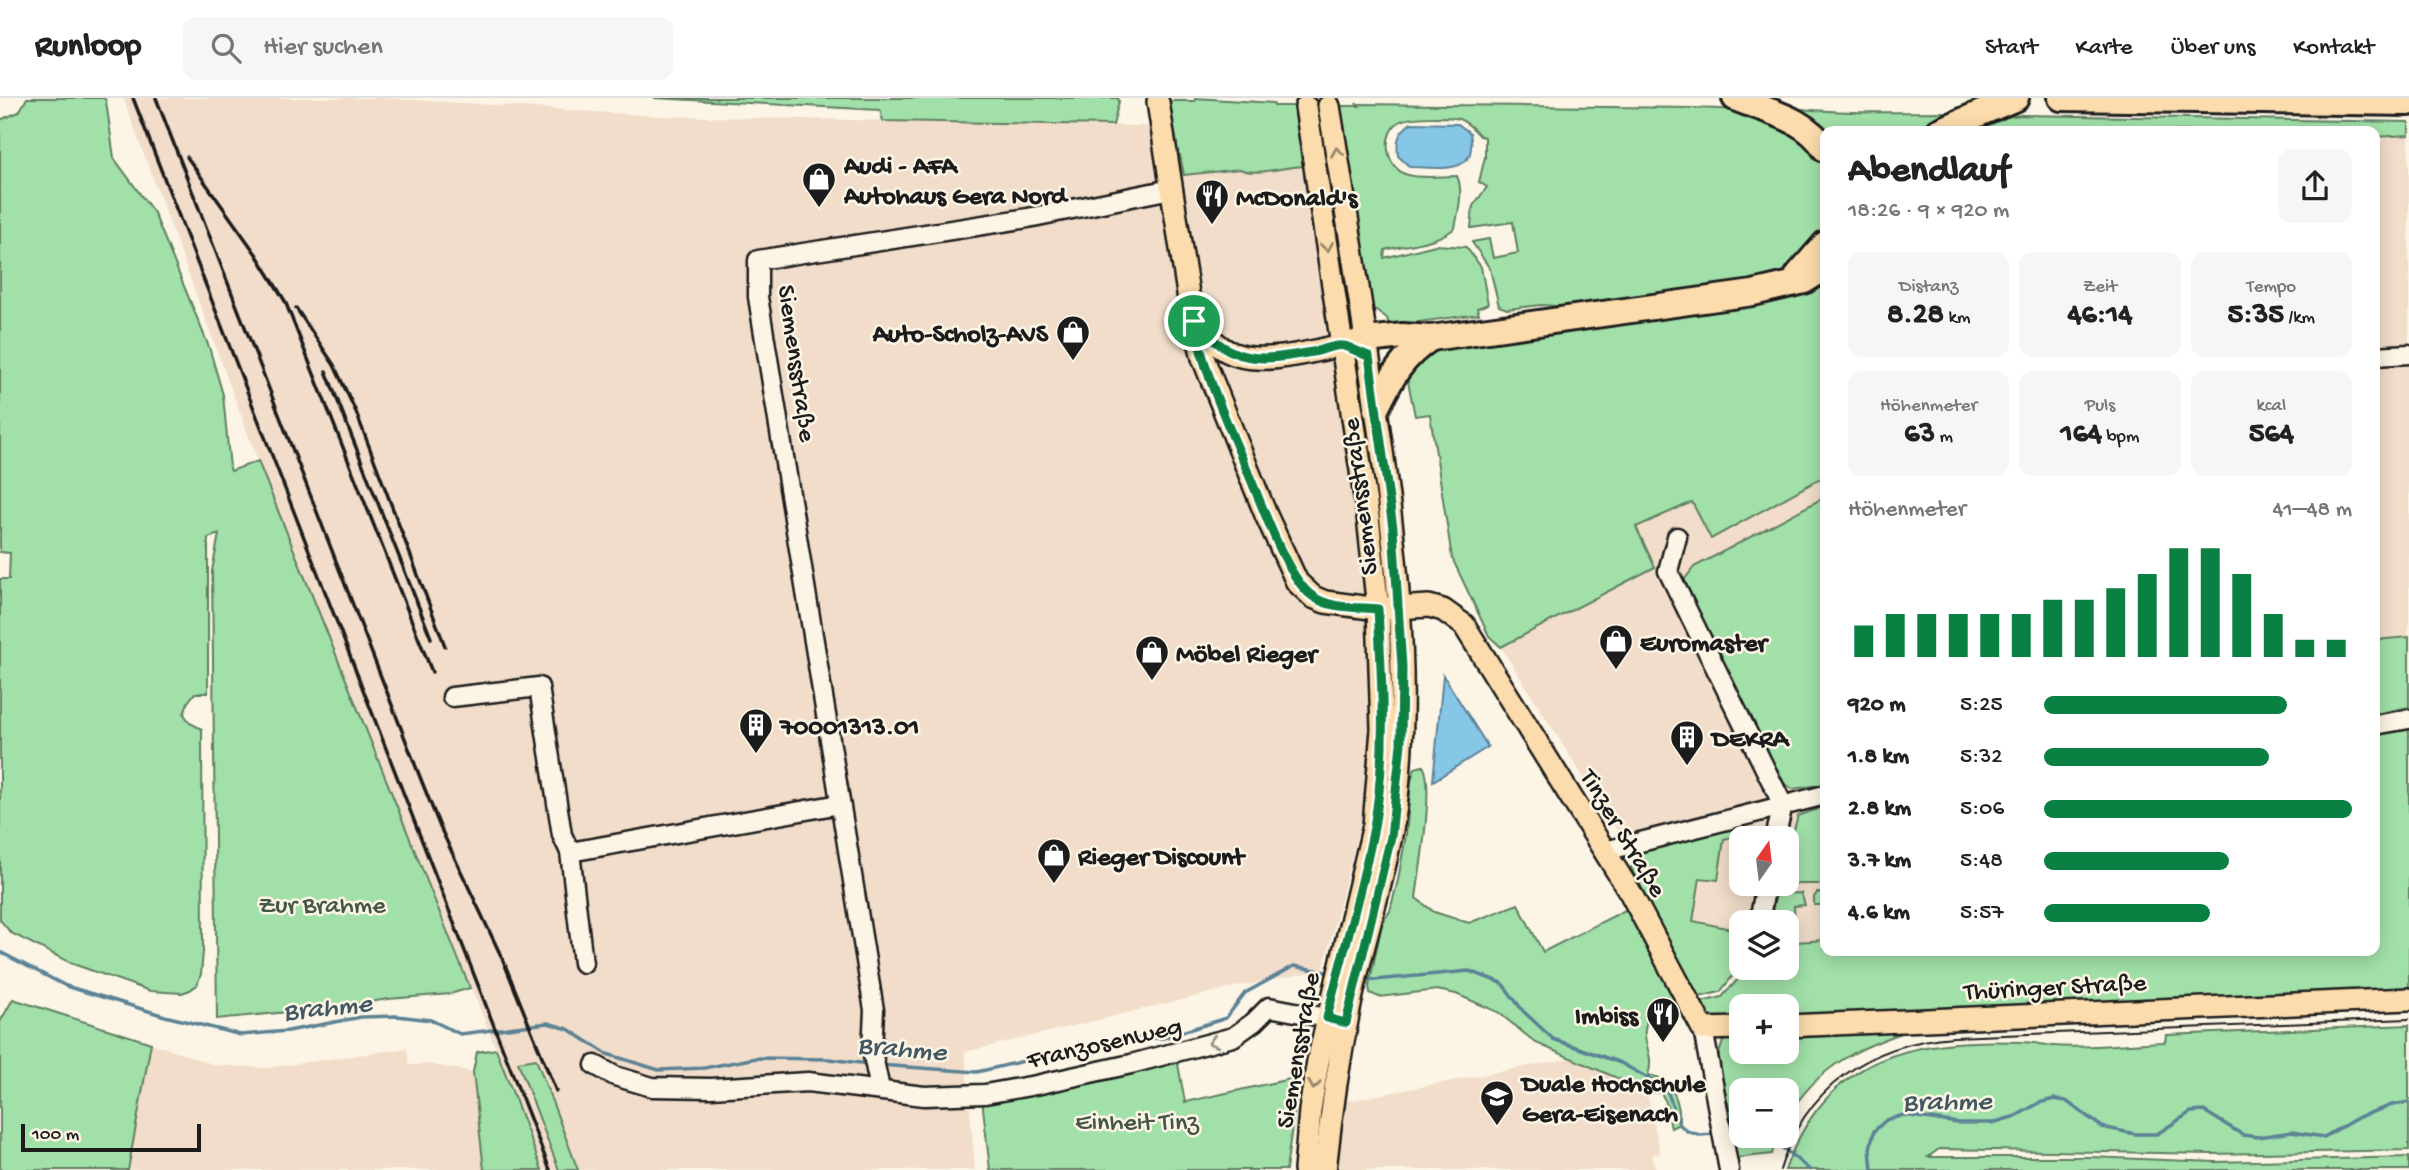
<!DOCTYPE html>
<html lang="de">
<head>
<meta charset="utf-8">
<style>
  :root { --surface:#fff; --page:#f6f6f6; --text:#222; --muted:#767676; --line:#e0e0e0; --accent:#0b8043 }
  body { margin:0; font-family:"Gochi Hand",sans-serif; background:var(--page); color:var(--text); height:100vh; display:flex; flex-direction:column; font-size:26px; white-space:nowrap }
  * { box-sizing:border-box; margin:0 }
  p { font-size:23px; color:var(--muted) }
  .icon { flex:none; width:38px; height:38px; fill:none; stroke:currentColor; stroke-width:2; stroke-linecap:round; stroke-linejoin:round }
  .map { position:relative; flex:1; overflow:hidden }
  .sheet { position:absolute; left:1820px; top:28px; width:560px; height:830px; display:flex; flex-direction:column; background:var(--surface); border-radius:14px; box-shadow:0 4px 18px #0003 }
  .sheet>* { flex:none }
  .needle { width:46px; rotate:14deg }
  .fabs { position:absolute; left:1729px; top:728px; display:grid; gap:14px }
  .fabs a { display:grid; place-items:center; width:70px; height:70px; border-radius:14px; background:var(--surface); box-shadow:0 4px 18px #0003; font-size:35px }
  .scale { position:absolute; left:21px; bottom:18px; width:180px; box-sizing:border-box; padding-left:7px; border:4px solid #1c1c1c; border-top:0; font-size:19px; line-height:24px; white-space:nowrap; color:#1c1c1c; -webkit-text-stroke:5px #fcf5e5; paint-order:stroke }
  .pin { position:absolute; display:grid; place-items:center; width:60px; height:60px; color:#fff; margin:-30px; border:4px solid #fff; border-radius:50%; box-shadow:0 2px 7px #0007 }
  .round { display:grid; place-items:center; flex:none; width:74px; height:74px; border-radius:14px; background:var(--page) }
  .overview { display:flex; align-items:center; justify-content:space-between; height:119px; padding:0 28px }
  h1 { font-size:38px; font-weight:700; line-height:52px }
  .stats { display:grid; grid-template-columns:repeat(3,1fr); gap:10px; height:119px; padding:7px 28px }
  .stats div { display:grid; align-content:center; border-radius:14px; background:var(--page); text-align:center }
  .stats b { font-size:30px; font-weight:700 }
  .stats small { font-size:19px; font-weight:400 }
  .stats p { font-size:19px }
  .chart { height:196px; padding:14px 28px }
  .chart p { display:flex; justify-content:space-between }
  .chart svg { width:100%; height:126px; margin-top:7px; stroke:var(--accent); stroke-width:6 }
  ul { padding:0 28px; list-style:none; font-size:23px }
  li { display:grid; grid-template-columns:112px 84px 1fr; align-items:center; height:52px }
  li i { height:18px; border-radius:9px; background:var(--accent) }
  header { display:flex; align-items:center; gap:42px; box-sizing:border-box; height:98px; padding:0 35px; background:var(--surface); border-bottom:2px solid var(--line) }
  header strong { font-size:33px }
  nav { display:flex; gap:38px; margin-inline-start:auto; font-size:24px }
  .search { width:490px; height:63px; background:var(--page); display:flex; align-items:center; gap:18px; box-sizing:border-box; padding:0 24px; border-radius:14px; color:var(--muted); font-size:26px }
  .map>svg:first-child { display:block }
  .built { fill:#f1ddca; fill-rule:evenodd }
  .green { fill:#a1e1a9; stroke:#5e7e62; stroke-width:2 }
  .water { fill:#86c6e7; stroke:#5c8296; stroke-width:2 }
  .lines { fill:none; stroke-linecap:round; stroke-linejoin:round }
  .stream { stroke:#5c8296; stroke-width:3.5 }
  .minor-casing { stroke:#1c1c1c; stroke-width:23 }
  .major-casing { stroke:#1c1c1c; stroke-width:26 }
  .highway-casing { stroke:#1c1c1c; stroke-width:30 }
  .minor { stroke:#fcf5e5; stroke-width:18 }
  .major { stroke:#fcdcac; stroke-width:21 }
  .highway { stroke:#fcdcac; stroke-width:24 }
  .tram { stroke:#1c1c1c; stroke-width:2 }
  .rail { stroke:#1c1c1c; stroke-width:3.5 }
  .oneway { stroke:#97866b }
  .oneway2 { stroke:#97938b }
  .route-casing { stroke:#fff; stroke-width:14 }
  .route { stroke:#0b8043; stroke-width:9 }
  .labels { text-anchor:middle; stroke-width:5; stroke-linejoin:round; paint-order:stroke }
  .poi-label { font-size:26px; font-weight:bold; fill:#1c1c1c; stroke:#fcf5e5; text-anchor:start }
  .street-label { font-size:26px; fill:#1c1c1c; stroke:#fcf5e5 }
  .park-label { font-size:26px; fill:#445746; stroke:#fcf5e5 }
  .water-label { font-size:28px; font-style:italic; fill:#415863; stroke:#fcf5e5 }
</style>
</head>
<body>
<header>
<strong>Runloop</strong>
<div class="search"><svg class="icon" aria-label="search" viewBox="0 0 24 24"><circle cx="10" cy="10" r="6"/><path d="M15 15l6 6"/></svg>Hier suchen</div>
<nav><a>Start</a><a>Karte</a><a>Über uns</a><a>Kontakt</a></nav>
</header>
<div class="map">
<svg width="2409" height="1072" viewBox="0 0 2409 1072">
  <rect width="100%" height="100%" fill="#fcf5e5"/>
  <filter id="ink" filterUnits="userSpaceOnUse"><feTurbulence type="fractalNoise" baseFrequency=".0143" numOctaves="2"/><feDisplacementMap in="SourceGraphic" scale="14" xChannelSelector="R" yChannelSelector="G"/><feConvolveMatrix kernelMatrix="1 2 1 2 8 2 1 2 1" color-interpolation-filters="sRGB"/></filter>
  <g filter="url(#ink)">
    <g class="built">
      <polygon points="123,0 383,0 659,18 1104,27 1303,34 1371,499 1375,574 1368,695 1323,872 1235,889 965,954 975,1072 578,1072 536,962 518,964 559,1072 542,1072 496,951 258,363"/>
      <polygon points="2409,37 2409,842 2375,844 2375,39"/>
      <path d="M1825 378V852H2169L1787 869V824H1741V870H1775L1706 873 1501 549 1655 469 1636 429 1692 403 1712 441ZM1741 740H1787V786H1741Z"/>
      <polygon points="151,945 215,967 266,970 407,950 409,967 428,966 473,974 484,1072 128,1072"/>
      <polygon points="1571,960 1647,993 1660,1055 1652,1057 1656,1072 1334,1072 1342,1004"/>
    </g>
    <g class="green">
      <polygon points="27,0 104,0 106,3 114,60 154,115 209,249 223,297 230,370 231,373 258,363 470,890 450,896 388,901 327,911 325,916 320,916 318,911 217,921 212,473 219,436 208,440 208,595 195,595 188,604 184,616 190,625 202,631 203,854 201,876 197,887 190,892 182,895 150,893 73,866 11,835 0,822 0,481 9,481 10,455 0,454 0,22 19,14"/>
      <polygon points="654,0 1118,0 1119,3 1113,27 883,23 880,12"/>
      <path d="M1195 0 1273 5 1274 8H1299L1308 68C1288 67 1257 79 1240 71L1184 77 1180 57 1171 58 1163 3H1195Z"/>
      <path d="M1357 6 1695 10 1741 12 1765 16 1822 56 1825 63V136L1800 168 1770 183 1588 210 1541 207 1507 211 1499 208 1490 171 1472 144 1489 141 1493 160 1518 155 1513 124 1471 130 1473 108 1487 89 1479 84 1485 59V39L1480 38C1474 31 1467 24 1459 21 1449 18 1408 18 1399 24 1380 37 1386 71 1408 77 1422 81 1442 78 1457 78 1464 93 1458 114 1455 130 1436 145 1408 146 1385 152L1384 160 1435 147 1466 149 1481 169 1488 206 1477 210 1479 216 1389 228 1387 220 1376 212 1369 213 1336 8H1359Z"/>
      <path d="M1801 11C1852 16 1902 14 1954 14L1926 33H1825L1798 16Z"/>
      <polygon points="2021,17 2409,24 2409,37 2375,39 2375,33 1952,33 1997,20"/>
      <polygon points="1825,179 1825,378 1711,441 1692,404 1636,429 1655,469 1501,549 1489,538 1452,460 1430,316 1415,318 1406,274 1428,252"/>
      <polygon points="1825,399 1825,686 1793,691 1784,685 1771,665 1686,489 1685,481 1694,469"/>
      <polygon points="2409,539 2409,609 2375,616 2375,542"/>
      <path d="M2409 629V895L1787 920V908H1741V921C1718 922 1712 925 1697 905L1722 899 1748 870H1787V824H1769L1776 797 1779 796 1801 795 1805 807 1794 808 1796 844 1825 842 1823 807H1814V799L1817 795H1825V852H1915L1916 856 1979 854V852H2375V634Z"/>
      <path d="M1423 668C1435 685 1419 775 1416 800L1434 814 1469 825 1518 806 1543 854 1627 811 1673 887 1677 911 1668 920 1653 911C1633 942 1657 951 1648 977 1653 978 1660 979 1664 983 1676 992 1681 1012 1679 1026L1671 1030 1666 1004 1661 995 1647 993 1536 945 1498 914 1456 896 1437 892 1379 899 1370 895 1369 888 1382 825 1390 813 1398 782 1406 737 1411 683 1415 670Z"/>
      <polygon points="1823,709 1825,711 1825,786 1780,786 1787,786 1787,755 1798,718"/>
      <polygon points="1739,728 1741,737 1724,741 1718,782 1700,780 1693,823 1741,833 1741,867 1720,894 1694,900 1631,770 1638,755 1651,749"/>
      <polygon points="13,901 151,945 128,1072 0,1072 0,924"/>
      <path d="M2409 927V1052L2212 1056 1939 1051 1928 1059H2089L2215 1064 2409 1059V1072H1785C1826 958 1911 940 2021 944 2032 944 2043 947 2053 948 2089 951 2129 945 2165 944L2166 937Z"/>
      <path d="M1920 929C1863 947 1818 966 1787 1020V992H1741V1038H1777L1772 1056 1736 1060 1729 1010 1719 970 1718 959 1723 943 1741 938V954H1787V936Z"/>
      <polygon points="496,951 542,1072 484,1072 473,974 477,954"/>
      <polygon points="536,961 578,1072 559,1072 518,964"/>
      <polygon points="1177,961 1185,1004 1299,979 1286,1072 990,1072 982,1001"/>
    </g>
    <g class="water">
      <path d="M1411 25 1458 26 1470 35C1479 79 1440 69 1410 69L1398 58C1396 42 1398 35 1411 25Z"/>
      <polygon points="1443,577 1488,649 1433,683"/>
    </g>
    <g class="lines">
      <g class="stream">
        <polyline points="0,854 66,888 165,918 241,937 288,933 361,919 397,918 431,922 460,936 548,925 568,931 607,956 659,972 704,970 756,960 829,961 868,966"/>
        <polyline points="1363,880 1375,882 1469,873 1502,885 1523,913 1553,941 1621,965 1660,987 1668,995 1679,1026 1687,1033 1699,1037 1716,1036"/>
        <polyline points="879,967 977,974 1117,941 1163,940 1226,920 1245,895 1294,868 1331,875"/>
        <polyline points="1727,1035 1741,1034"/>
        <polyline points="1768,1038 1810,1072"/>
        <polyline points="1872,1072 1870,1051 1874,1033 1886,1022 1904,1017 1958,1025 1992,1025 2016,1018 2039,1005 2054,1001 2066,1003 2102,1029 2135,1036 2157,1036 2191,1014 2204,1013 2243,1037 2258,1039 2292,1034 2324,1039 2359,1019 2392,1007 2409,1004"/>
      </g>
      <g class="minor-casing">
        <g id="minor">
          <polyline points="2375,258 2409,256"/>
          <polyline points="1677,439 1668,473 1783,707 1775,740"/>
          <polyline points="452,599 539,589 562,737 570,754"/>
          <polyline points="2375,627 2409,621"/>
          <polyline points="1605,753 1825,697"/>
          <polyline points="1759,824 1766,786"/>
          <polyline points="583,865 570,754 840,706"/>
          <polyline points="1703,931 1729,1072"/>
          <polyline points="595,967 615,978 652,989 711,990 808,984 924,998 985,996 1036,987 1131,966 1233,939 1254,924 1269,909 1327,920"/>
          <polyline points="880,991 872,953 874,912 758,199 758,162 1028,120 1171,91"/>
        </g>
      </g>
      <g class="major-casing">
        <g id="major">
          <polyline points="1158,4 1189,202 1203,260 1266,417 1297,484 1313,499 1325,504 1378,511 1429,508 1443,512 1464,527 1630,794 1703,931 1741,930"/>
          <path d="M1194 224C1204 234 1214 246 1227 253 1260 271 1320 251 1355 244"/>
          <polyline points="1787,928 2409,901"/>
          <polyline points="1305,1072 1310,1012 1318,963 1374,727 1382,631 1378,511 1368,419 1306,9"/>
          <path d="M1325 1072C1332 1005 1342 940 1357 875 1372 813 1392 753 1398 690 1410 566 1395 441 1377 318 1363 215 1346 112 1329 8"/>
        </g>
      </g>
      <g class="highway-casing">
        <g id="highway">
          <path d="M1735 0C1767 14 1805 19 1825 51"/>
          <polyline points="2061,0 2409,5"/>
          <polyline points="1939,33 2016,0"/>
          <polyline points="1798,177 1825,146"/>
          <polyline points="1367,242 1403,238 1431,240 1753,195 1804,183 1825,170"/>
          <path d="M1376 311C1391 280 1402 259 1431 240"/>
        </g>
      </g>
      <use href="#minor" class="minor"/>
      <use href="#major" class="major"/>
      <use href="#highway" class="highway"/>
      <path class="tram" d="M1780 1072C1804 990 1870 945 1954 939L2409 921"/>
      <g class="rail">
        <polyline points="133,0 550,1072"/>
        <polyline points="156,0 418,674 440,729 503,862 556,993"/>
        <polyline points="187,59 256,156 285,203 432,574"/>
        <polyline points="296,210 334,267 356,314 445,548"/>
        <polyline points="326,273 431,540"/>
      </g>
    </g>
    <defs><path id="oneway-chevron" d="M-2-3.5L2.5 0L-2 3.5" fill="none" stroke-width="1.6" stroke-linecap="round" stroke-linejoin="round" transform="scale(1.75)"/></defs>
    <g class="oneway">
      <use href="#oneway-chevron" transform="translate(1337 54) rotate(-99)"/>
      <use href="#oneway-chevron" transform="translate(1327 149) rotate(81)"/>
      <use href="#oneway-chevron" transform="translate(1314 987) rotate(99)"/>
    </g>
    <use class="oneway2" href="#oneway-chevron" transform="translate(1213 944) rotate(164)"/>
  </g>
  <g class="lines" filter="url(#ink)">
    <g class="route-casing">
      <path id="route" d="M1194 223C1236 269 1260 263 1318 253 1325 251 1337 246 1344 248 1353 250 1361 256 1369 258L1393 430 1402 569 1401 646 1391 739 1346 925 1327 920C1342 856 1362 793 1374 729 1387 657 1382 583 1378 511 1356 509 1328 511 1311 497 1288 480 1266 417 1254 389 1232 335 1205 281 1194 223Z"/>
    </g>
    <use href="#route" class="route"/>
  </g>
  <defs>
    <g id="shop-pin" transform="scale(1.75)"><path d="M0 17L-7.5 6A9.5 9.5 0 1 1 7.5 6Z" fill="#1c1c1c" stroke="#fcf5e5"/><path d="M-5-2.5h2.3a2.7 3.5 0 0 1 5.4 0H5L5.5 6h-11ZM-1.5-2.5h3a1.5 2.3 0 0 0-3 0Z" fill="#fff"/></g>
    <g id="restaurant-pin" transform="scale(1.75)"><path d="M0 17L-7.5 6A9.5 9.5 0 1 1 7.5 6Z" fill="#1c1c1c" stroke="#fcf5e5"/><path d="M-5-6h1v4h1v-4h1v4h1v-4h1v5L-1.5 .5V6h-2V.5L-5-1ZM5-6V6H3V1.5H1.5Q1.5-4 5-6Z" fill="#fff"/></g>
    <g id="building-pin" transform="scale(1.75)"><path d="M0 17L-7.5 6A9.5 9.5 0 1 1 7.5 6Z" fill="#1c1c1c" stroke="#fcf5e5"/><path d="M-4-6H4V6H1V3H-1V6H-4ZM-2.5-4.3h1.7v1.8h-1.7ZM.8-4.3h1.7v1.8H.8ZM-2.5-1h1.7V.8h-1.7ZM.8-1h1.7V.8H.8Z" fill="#fff"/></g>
    <g id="university-pin" transform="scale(1.75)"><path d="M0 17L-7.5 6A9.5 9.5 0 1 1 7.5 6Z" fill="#1c1c1c" stroke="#fcf5e5"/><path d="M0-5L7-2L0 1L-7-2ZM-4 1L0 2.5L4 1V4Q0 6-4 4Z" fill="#fff"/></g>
  </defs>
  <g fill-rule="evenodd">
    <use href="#shop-pin" x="819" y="81"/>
    <use href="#restaurant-pin" x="1212" y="98"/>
    <use href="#shop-pin" x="1073" y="234"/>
    <use href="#shop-pin" x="1616" y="543"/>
    <use href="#shop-pin" x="1152" y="554"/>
    <use href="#building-pin" x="756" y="627"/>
    <use href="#building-pin" x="1687" y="639"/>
    <use href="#shop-pin" x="1054" y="757"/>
    <use href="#restaurant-pin" x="1663" y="916"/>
    <use href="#university-pin" x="1497" y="999"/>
  </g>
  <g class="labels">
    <g class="poi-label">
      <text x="844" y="75">Audi - AFA<tspan x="844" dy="30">Autohaus Gera Nord</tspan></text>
      <text x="1236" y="107">McDonald's</text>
      <text x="1048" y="243" text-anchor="end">Auto-Scholz-AVS</text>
      <text x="1640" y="552">Euromaster</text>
      <text x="1176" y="563">Möbel Rieger</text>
      <text x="780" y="636">70001313.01</text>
      <text x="1712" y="648">DEKRA</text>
      <text x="1078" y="766">Rieger Discount</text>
      <text x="1638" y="925" text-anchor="end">Imbiss</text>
      <text x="1522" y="993">Duale Hochschule<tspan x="1522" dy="30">Gera-Eisenach</tspan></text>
    </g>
    <g class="street-label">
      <text transform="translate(799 265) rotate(82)" y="9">Siemensstraße</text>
      <text transform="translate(1358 399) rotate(-97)" y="9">Siemensstraße</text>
      <text transform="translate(1625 734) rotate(59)" y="9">Tinzer Straße</text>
      <text transform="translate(2055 887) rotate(-3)" y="9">Thüringer Straße</text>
      <text transform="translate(1104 943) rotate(-13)" y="9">Franzosenweg</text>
      <text transform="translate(1296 952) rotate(-80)" y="9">Siemensstraße</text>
    </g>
    <g class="park-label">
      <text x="322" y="814">Zur Brahme</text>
      <text x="1137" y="1031">Einheit Tinz</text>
    </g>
    <g class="water-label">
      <text transform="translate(327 907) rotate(-6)" y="10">Brahme</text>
      <text transform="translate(902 948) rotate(5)" y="10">Brahme</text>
      <text transform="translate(1947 1001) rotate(-1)" y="10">Brahme</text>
    </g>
  </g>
</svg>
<div class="fabs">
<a><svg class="needle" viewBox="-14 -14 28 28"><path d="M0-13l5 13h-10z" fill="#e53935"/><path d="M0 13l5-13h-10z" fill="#767676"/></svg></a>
<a><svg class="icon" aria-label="layers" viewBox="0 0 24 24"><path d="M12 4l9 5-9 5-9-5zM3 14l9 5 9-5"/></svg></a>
<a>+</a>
<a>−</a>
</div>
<div class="scale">100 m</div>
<div class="pin" style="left:1194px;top:223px;background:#1e9e55"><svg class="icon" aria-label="arrive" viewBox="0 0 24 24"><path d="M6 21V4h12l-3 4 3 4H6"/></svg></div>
<section class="sheet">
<div class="overview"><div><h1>Abendlauf</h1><p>18:26 · 9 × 920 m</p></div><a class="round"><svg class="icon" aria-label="share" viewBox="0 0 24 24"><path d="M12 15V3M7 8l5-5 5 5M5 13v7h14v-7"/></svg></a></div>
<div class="stats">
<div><p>Distanz</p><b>8.28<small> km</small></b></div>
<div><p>Zeit</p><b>46:14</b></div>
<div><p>Tempo</p><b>5:35<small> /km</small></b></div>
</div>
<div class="stats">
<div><p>Höhenmeter</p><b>63<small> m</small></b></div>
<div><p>Puls</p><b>164<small> bpm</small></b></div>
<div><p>kcal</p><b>564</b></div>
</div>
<div class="chart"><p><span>Höhenmeter</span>41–48 m</p>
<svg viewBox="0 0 160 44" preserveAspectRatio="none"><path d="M5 44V33M15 44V29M25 44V29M35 44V29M45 44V29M55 44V29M65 44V24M75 44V24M85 44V20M95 44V15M105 44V6M115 44V6M125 44V15M135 44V29M145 44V38M155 44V38"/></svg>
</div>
<ul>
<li><b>920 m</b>5:25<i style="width:79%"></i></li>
<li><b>1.8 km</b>5:32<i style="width:73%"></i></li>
<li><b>2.8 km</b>5:06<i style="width:100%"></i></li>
<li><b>3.7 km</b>5:48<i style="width:60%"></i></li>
<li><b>4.6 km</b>5:57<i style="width:54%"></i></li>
</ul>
</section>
</div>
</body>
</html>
